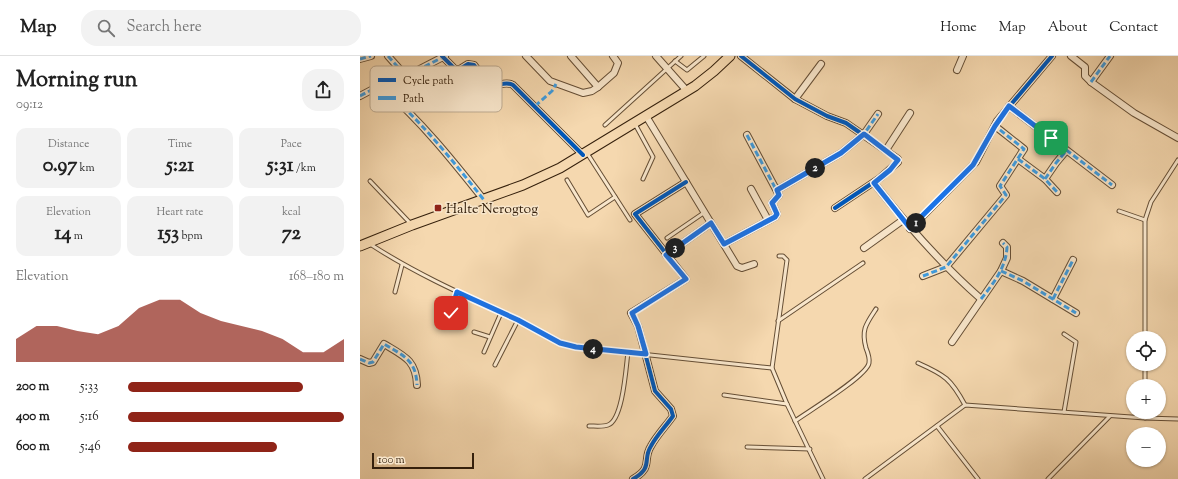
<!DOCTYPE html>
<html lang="en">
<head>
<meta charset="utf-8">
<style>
  :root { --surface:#fff; --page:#f2f2f2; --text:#222; --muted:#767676; --line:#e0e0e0; --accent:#8f2418 }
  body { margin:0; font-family:"Sorts Mill Goudy",serif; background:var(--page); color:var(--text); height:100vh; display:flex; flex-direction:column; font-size:15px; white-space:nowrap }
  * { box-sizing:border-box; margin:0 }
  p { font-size:13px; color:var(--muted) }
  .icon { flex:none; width:22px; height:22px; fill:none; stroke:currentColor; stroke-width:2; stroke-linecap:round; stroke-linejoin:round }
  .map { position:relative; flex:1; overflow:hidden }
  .panel { display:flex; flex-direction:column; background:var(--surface); width:360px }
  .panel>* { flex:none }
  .fabs { position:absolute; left:766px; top:275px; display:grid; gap:8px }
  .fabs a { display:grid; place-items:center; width:40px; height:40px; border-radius:50%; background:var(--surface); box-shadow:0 1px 3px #0004; font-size:20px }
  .scale { position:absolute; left:12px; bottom:10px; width:102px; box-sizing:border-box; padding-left:4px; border:2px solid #35200c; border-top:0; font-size:11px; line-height:14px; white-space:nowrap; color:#35200c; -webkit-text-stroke:3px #f8e6cb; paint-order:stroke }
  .pin { position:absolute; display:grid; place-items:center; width:34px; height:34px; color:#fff; margin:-17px; border-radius:8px; box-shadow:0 2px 6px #0006 }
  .km { position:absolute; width:20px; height:20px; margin:-10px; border-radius:50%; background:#222; color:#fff; font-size:11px; line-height:20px; text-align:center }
  .round { display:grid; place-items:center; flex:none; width:42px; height:42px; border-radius:16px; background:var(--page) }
  .summary { display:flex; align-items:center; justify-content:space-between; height:68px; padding:0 16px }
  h1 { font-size:22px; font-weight:700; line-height:30px }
  .stats { display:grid; grid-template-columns:repeat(3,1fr); gap:6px; height:68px; padding:4px 16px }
  .stats div { display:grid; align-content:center; border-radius:10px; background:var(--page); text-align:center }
  .stats b { font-size:20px; font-weight:700 }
  .stats small { font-size:11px; font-weight:400 }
  .stats p { font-size:11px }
  .chart { height:112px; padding:8px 16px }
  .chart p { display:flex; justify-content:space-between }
  .chart svg { width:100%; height:72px; margin-top:4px; fill:var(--accent); opacity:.7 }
  ul { padding:0 16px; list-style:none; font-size:13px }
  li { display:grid; grid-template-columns:64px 48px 1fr; align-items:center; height:30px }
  li i { height:10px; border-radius:5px; background:var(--accent) }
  header { display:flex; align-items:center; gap:24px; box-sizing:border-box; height:56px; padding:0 20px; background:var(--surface); border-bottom:1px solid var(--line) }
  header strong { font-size:19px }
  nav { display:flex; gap:22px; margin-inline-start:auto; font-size:14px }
  .search { width:280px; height:36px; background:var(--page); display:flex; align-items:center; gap:10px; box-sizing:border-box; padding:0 14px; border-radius:16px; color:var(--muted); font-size:15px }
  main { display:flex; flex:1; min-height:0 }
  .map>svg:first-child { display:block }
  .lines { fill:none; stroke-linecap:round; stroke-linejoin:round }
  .service-casing { stroke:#654e35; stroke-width:5 }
  .minor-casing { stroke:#654e35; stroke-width:8 }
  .primary-casing { stroke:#35200c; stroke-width:11 }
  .service { stroke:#f8e6cb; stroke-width:3 }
  .minor { stroke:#f8e6cb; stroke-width:6 }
  .primary { stroke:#f5d8af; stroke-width:9 }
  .quiet { stroke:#3e9bde; stroke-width:3; stroke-dasharray:6 3; stroke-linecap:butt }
  .cycleway-casing { stroke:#f8e6cb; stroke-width:6 }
  .cycleway { stroke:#0057b8; stroke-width:4 }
  .route-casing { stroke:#fff; stroke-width:8 }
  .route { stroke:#1a73e8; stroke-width:5 }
  .poi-dot { fill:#8f2418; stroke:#f8e6cb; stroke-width:1.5 }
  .labels { text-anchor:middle; stroke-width:3; stroke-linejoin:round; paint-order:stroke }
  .poi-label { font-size:14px; fill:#35200c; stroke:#f8e6cb; text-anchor:start }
  .key { fill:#f8e6cb; stroke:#beab92; stroke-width:1 }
  .key-label { font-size:11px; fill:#35200c }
</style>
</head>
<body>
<header>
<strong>Map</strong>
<div class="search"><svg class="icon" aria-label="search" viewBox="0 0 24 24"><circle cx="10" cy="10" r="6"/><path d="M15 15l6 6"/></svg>Search here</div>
<nav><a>Home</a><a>Map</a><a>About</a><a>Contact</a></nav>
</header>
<main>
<section class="panel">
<div class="summary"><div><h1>Morning run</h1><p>09:12</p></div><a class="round"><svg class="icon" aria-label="share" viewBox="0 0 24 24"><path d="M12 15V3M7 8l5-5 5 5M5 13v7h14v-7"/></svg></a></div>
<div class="stats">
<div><p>Distance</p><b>0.97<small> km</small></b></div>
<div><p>Time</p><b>5:21</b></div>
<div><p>Pace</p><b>5:31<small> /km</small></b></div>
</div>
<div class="stats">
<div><p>Elevation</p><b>14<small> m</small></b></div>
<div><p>Heart rate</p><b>153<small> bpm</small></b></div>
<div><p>kcal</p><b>72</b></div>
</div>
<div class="chart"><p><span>Elevation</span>168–180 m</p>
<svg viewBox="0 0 160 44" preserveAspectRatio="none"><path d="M0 44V30L10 22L20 22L30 25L40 27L50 22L60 11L70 6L80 6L90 14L100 19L110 22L120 25L130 30L140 38L150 38L160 30V44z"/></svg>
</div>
<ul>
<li><b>200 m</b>5:33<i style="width:81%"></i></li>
<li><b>400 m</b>5:16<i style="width:100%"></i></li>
<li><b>600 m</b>5:46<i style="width:69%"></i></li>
</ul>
</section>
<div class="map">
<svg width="818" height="423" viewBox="0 0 818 423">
  <rect width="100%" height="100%" fill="#f5d8af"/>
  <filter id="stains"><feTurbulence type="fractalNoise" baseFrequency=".005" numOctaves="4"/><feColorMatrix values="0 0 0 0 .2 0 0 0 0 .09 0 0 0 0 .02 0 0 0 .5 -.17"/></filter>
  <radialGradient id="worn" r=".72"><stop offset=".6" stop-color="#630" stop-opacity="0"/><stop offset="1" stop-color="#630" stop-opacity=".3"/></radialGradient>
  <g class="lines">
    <g class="service-casing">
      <g id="service">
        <polyline points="315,5 327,14 344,0"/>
        <polyline points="275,68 293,101 283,123"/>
        <polyline points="245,69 321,0"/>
        <polyline points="227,97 270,164"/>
        <polyline points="207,124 228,159 255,141"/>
        <polyline points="10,125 51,168"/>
        <polyline points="759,155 785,164"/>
        <polyline points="307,182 345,156"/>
        <path d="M10 188C56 218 106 240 156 263 177 273 193 286 216 291L412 312"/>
        <polyline points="419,200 423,200 427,204 412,312 427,348 463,423"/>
        <polyline points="35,236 42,209"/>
        <polyline points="418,265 503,207"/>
        <polyline points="87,267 97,236"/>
        <polyline points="114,276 130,281"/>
        <polyline points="785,282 785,164 791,146 818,104"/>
        <polyline points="124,296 141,257"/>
        <path d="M558 307C585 319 591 323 605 349"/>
        <polyline points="785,308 785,330"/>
        <polyline points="135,309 158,264"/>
        <polyline points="364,339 427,348"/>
        <polyline points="704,356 716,286 704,278"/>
        <polyline points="785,356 785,362 818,363"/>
        <path d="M435 365C449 355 507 320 509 307 510 302 508 297 506 292 501 274 506 268 516 253"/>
        <path d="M229 370C235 370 243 371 248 369 263 364 266 311 268 296"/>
        <polyline points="577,370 618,423"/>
        <polyline points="387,391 450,393"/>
        <polyline points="505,423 605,349 785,362"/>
        <polyline points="688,423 750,360"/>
      </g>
    </g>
    <g class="minor-casing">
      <g id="minor">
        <polyline points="28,0 45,19"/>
        <path d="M82 0 95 13H100L108 8 114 9 129 29C138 32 144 24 153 29L223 99"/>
        <polyline points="166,0 190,25 223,37 232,35 238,31 254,17 258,7 253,0"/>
        <polyline points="211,0 238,31"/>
        <polyline points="296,0 327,35"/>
        <polyline points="381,0 435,43 467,60 486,67 538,103 538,106 520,122 475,152"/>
        <polyline points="711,0 725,11 725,20 731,26 774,57 818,82"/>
        <polyline points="0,3 11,0"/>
        <polyline points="597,14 603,0"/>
        <polyline points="731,26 750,0"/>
        <path d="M23 32C61 65 93 105 124 144"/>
        <polyline points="0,40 17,31 23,32 85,0"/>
        <polyline points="435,43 461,8"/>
        <polyline points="649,50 752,129"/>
        <polyline points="286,60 377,210 382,212 394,208"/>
        <polyline points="526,94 550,57"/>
        <polyline points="658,103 685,123 697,136"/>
        <polyline points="685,123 696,107 706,95"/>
        <path d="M514 127C547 169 581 208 621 243"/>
        <polyline points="391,133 408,164"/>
        <polyline points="417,134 481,97 504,78 518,58"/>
        <polyline points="550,173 616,106 637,65 692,0"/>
        <polyline points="364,188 415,161 417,158 412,147 419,139 387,79"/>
        <polyline points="504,192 543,164"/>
        <polyline points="306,199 351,167"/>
        <polyline points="641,215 663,225 716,257"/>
        <polyline points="563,220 586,211 646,139 640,130 664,93 635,70"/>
        <polyline points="693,243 713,204"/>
        <polyline points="592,286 641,215 647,202 647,191 643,187"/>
        <path d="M0 303 9 307 13 306 24 288C44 300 56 304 57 329"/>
        <path d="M273 423C294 411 282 404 291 390 297 379 306 370 313 360L311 353 295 335 278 270 271 257 326 223 275 158 326 126"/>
      </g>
    </g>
    <g class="primary-casing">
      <polyline id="primary" points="0,190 52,169 163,129 200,112 335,30 354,15 370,0"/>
    </g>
    <use href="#service" class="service"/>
    <use href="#minor" class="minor"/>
    <use href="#primary" class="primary"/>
    <g class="quiet">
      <polyline points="28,0 45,19"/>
      <polyline points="0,3 11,0"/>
      <polyline points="731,26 750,0"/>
      <path d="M23 32C61 65 93 105 124 144"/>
      <polyline points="0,40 17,31 23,32 85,0"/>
      <polyline points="175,50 192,35 196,28"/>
      <polyline points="649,50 752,129"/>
      <polyline points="387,79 419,139 412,147 417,158"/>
      <polyline points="658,103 685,123 697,136"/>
      <polyline points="685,123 696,107 706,95"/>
      <polyline points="417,134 481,97 504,78 518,58"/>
      <polyline points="306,199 351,167"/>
      <polyline points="641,215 663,225 716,257"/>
      <polyline points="563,220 586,211 646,139 640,130 664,93 635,70"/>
      <path d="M621 243C633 228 646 212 647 191L643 187"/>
      <polyline points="693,243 713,204"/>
      <path d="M0 303 9 307 13 306 24 288C44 300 56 304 57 329"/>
    </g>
    <g class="cycleway-casing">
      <g id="cycleway">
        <path d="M82 0 95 13H100L108 8 114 9 129 29C138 32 144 24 153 29L223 99"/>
        <polyline points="381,0 435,43 467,60 486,67 538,103 538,106 520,122 475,152"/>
        <polyline points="550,173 616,106 637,65 692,0"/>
        <path d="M273 423C294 411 282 404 291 390 297 379 306 370 313 360L311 353 295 335 278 270 271 257 326 223 275 158 326 126"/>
      </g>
    </g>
    <use href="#cycleway" class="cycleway"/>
  </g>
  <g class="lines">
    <g class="route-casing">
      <polyline id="route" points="91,257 97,236 158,264 200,287 216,291 286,298 278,270 272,257 326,223 306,199 351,167 364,188 415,161 417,158 412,147 419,139 417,134 481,97 504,78 538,104 530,114 514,127 550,172 613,109 635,70 649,50 691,82"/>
    </g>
    <use href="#route" class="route"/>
  </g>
  <rect class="poi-dot" x="74" y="148" width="8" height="8" rx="2"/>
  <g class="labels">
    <g class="poi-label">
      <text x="86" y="157">Halte Nerogtog</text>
    </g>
  </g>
  <rect x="10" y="10" width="132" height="46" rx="6" class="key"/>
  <rect x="18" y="22" width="18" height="4" fill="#0057b8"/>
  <rect x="18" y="40" width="18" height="4" fill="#3e9bde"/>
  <g class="key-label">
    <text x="43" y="28">Cycle path</text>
    <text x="43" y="46">Path</text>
  </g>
  <rect width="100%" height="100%" filter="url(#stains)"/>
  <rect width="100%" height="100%" fill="url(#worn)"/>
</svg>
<div class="fabs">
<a><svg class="icon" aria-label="locate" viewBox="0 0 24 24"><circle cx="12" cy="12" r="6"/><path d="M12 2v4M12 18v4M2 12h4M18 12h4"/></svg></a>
<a>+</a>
<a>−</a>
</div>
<div class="scale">100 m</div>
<div class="pin" style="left:691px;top:82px;background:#1e9e55"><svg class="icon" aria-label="arrive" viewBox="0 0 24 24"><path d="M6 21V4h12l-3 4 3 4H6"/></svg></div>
<div class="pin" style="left:91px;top:257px;background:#d93025"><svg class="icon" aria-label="check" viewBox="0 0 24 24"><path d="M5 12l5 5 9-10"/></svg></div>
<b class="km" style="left:556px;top:167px">1</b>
<b class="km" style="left:455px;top:112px">2</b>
<b class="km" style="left:315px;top:192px">3</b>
<b class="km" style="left:233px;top:293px">4</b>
</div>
</main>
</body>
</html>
